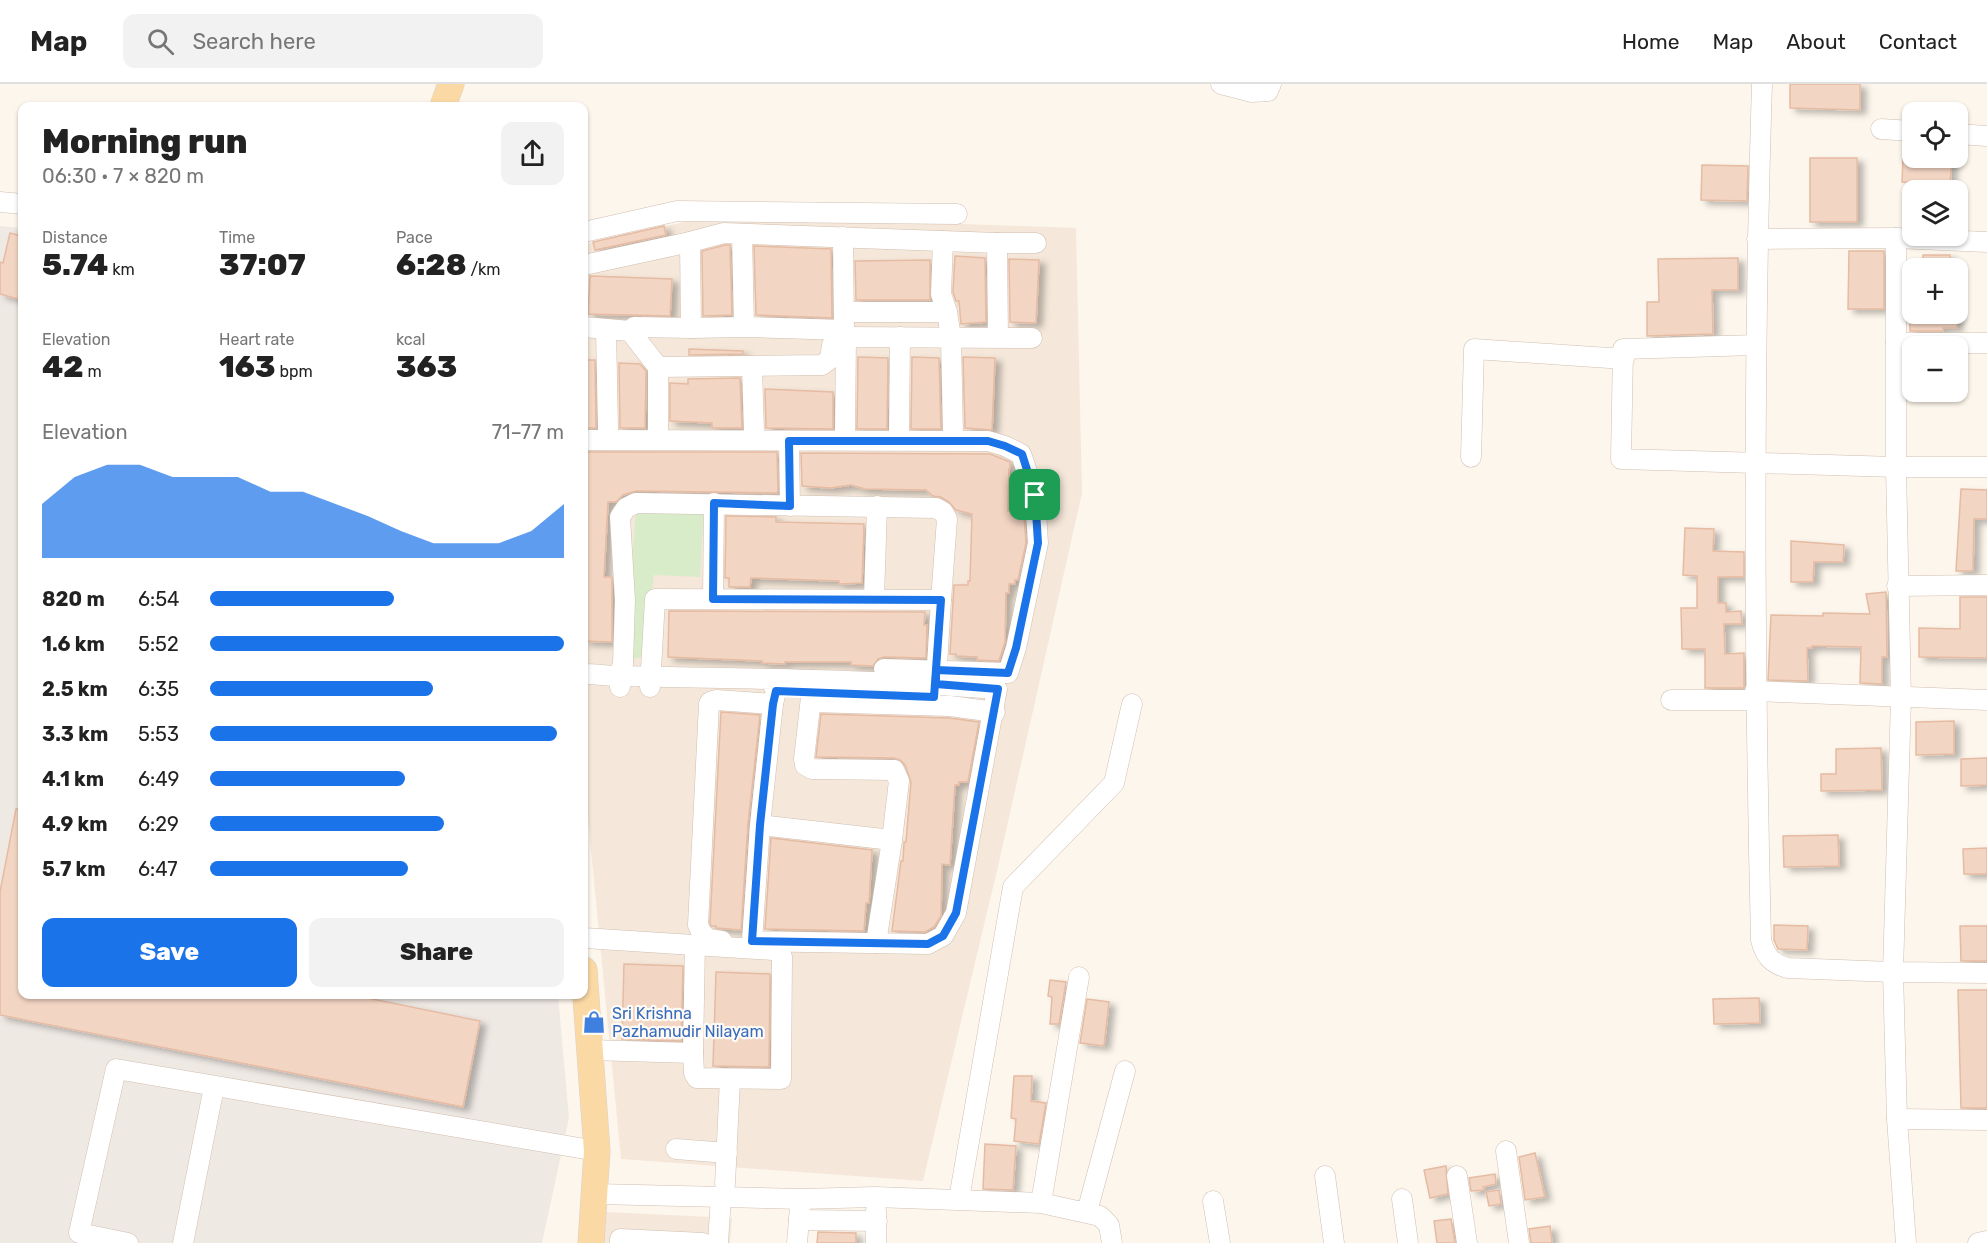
<!DOCTYPE html>
<html lang="en">
<head>
<meta charset="utf-8">
<style>
  :root { --surface:#fff; --page:#f2f2f2; --text:#222; --muted:#767676; --line:#e0e0e0; --accent:#1a73e8 }
  body { margin:0; font-family:Rubik,sans-serif; background:var(--page); color:var(--text); height:100vh; display:flex; flex-direction:column; font-size:22px; white-space:nowrap }
  * { box-sizing:border-box; margin:0 }
  p { font-size:20px; color:var(--muted) }
  .icon { flex:none; width:33px; height:33px; fill:none; stroke:currentColor; stroke-width:2; stroke-linecap:round; stroke-linejoin:round }
  .map { position:relative; flex:1; overflow:hidden }
  .side { position:absolute; left:18px; top:18px; width:570px; height:897px; display:flex; flex-direction:column; background:var(--surface); border-radius:12px; box-shadow:0 2px 4px #0004 }
  .side>* { flex:none }
  .tools { position:absolute; left:1902px; top:18px; display:grid; gap:12px }
  .tools a { display:grid; place-items:center; width:66px; height:66px; border-radius:12px; background:var(--surface); box-shadow:0 2px 4px #0004; font-size:30px }
  .pin { position:absolute; display:grid; place-items:center; width:51px; height:51px; color:#fff; margin:-26px; border-radius:12px; box-shadow:0 3px 9px #0006 }
  .round { display:grid; place-items:center; flex:none; width:63px; height:63px; border-radius:12px; background:var(--page) }
  .overview { display:flex; align-items:center; justify-content:space-between; height:102px; padding:0 24px }
  h1 { font-size:33px; font-weight:800; line-height:45px }
  .stats { display:grid; grid-template-columns:repeat(3,1fr); gap:9px; height:102px; padding:6px 24px }
  .stats div { display:grid; align-content:center }
  .stats b { font-size:30px; font-weight:800 }
  .stats small { font-size:16px; font-weight:400 }
  .stats p { font-size:16px }
  .chart { height:168px; padding:12px 24px }
  .chart p { display:flex; justify-content:space-between }
  .chart svg { width:100%; height:108px; margin-top:6px; fill:var(--accent); opacity:.7 }
  .cta { display:flex; gap:12px; margin-top:auto; padding:12px 24px }
  .cta a { flex:1; height:69px; border-radius:12px; background:var(--accent); color:#fff; font-size:24px; font-weight:800; line-height:69px; text-align:center }
  .cta a+a { background:var(--page); color:var(--text) }
  ul { padding:0 24px; list-style:none; font-size:20px }
  li { display:grid; grid-template-columns:96px 72px 1fr; align-items:center; height:45px }
  li i { height:15px; border-radius:8px; background:var(--accent) }
  header { display:flex; align-items:center; gap:36px; box-sizing:border-box; height:84px; padding:0 30px; background:var(--surface); border-bottom:2px solid var(--line) }
  header strong { font-size:28px }
  nav { display:flex; gap:33px; margin-inline-start:auto; font-size:21px }
  .search { width:420px; height:54px; background:var(--page); display:flex; align-items:center; gap:15px; box-sizing:border-box; padding:0 21px; border-radius:12px; color:var(--muted); font-size:22px }
  .map>svg:first-child { display:block }
  .residential { fill:#f5e8da }
  .industrial { fill:#efe9e4 }
  .green { fill:#d8ecc9 }
  .building { fill:#f3d5c3; stroke:#e6bba3; stroke-width:1.5; filter:url(#shadow) }
  .lines { fill:none; stroke-linecap:round; stroke-linejoin:round }
  .minor-casing { stroke:#d1beb0; stroke-width:21 }
  .major-casing { stroke:#dad1cd; stroke-width:27 }
  .minor { stroke:#fff; stroke-width:20 }
  .major { stroke:#fbd9a5; stroke-width:26 }
  .route-casing { stroke:#fff; stroke-width:12 }
  .route { stroke:#1a73e8; stroke-width:8 }
  .labels { text-anchor:middle; stroke-width:4.5; stroke-linejoin:round; paint-order:stroke }
  .shop-label { font-size:16px; fill:#366cbe; stroke:#fffaf3; text-anchor:start }
</style>
</head>
<body>
<header>
<strong>Map</strong>
<div class="search"><svg class="icon" aria-label="search" viewBox="0 0 24 24"><circle cx="10" cy="10" r="6"/><path d="M15 15l6 6"/></svg>Search here</div>
<nav><a>Home</a><a>Map</a><a>About</a><a>Contact</a></nav>
</header>
<div class="map">
<svg width="1987" height="1159" viewBox="0 0 1987 1159">
  <defs>
    <filter id="shadow"><feDropShadow dx="6" dy="4" stdDeviation="3" flood-color="#0004"/></filter>
  </defs>
  <rect width="100%" height="100%" fill="#fdf6ec"/>
  <g class="residential">
    <polygon points="717,131 1076,144 1082,409 999,778 923,1097 621,1075 584,694 584,160"/>
    <polygon points="605,1128 732,1134 730,1159 603,1159"/>
  </g>
  <polygon class="industrial" points="0,142 22,144 22,910 558,911 569,1034 542,1159 0,1159"/>
  <polygon class="green" points="704,422 700,493 654,491 643,573 623,577 625,571 636,425"/>
  <g class="building">
    <polygon points="1790,0 1860,0 1860,26 1790,24"/>
    <rect x="1810" y="74" width="47" height="64"/>
    <polygon points="1903,74 1952,74 1950,100 1902,98"/>
    <polygon points="1702,81 1748,82 1747,117 1701,116"/>
    <polygon points="664,142 666,151 595,166 593,158"/>
    <polygon points="10,149 22,152 22,199 18,215 0,210 0,178 3,179"/>
    <polygon points="725,161 730,161 732,231 703,232 702,167"/>
    <polygon points="754,162 831,165 832,234 756,231"/>
    <polygon points="1849,167 1884,167 1884,225 1848,225"/>
    <rect x="1923" y="171" width="27" height="13"/>
    <polygon points="955,172 985,174 986,238 961,240 959,217 956,217 953,208"/>
    <polygon points="1738,174 1738,206 1712,206 1713,250 1647,252 1647,218 1659,218 1658,175"/>
    <polygon points="1009,175 1039,176 1036,239 1010,238"/>
    <polygon points="930,176 930,216 856,216 855,177"/>
    <polygon points="590,192 672,195 670,232 588,230"/>
    <polygon points="1910,230 1957,230 1957,244 1943,244 1943,247 1910,247"/>
    <polygon points="689,265 743,267 743,270 689,271"/>
    <polygon points="858,273 888,274 887,345 857,345"/>
    <polygon points="912,273 939,274 941,345 911,345"/>
    <polygon points="963,273 995,274 992,346 965,344"/>
    <polygon points="584,276 595,276 596,344 584,344"/>
    <polygon points="619,279 640,280 646,287 645,344 620,344"/>
    <polygon points="740,294 742,344 712,344 712,339 670,337 670,299 688,300 688,295"/>
    <polygon points="765,305 833,308 833,345 766,344"/>
    <polygon points="584,368 777,368 778,406 777,409 636,407 623,411 616,418 608,418 604,493 612,493 612,558 584,557"/>
    <polygon points="801,369 990,370 1010,378 1010,385 1009,385 1008,427 1015,427 1015,430 1024,432 1026,459 1018,496 1015,496 1015,500 1009,500 1009,509 1006,509 1005,558 999,577 977,576 977,573 956,572 956,570 950,570 954,501 968,501 968,497 970,497 972,430 956,426 949,418 941,413 933,412 926,406 865,405 851,401 830,404 802,402"/>
    <polygon points="1961,405 1987,406 1987,435 1974,435 1973,487 1956,487"/>
    <polygon points="726,432 776,433 776,438 864,440 862,499 839,500 839,497 751,494 750,503 729,503 729,494 725,494"/>
    <polygon points="1685,444 1714,445 1713,467 1744,468 1744,493 1718,493 1718,519 1726,519 1726,528 1741,527 1742,540 1724,540 1725,570 1744,569 1744,604 1705,604 1705,565 1682,565 1681,524 1697,524 1697,492 1683,491"/>
    <polygon points="1791,457 1844,461 1843,478 1814,478 1813,498 1791,498"/>
    <polygon points="1886,508 1887,573 1882,573 1882,600 1860,599 1861,563 1812,562 1812,564 1807,564 1808,597 1768,596 1771,531 1823,532 1823,529 1870,530 1866,510"/>
    <polygon points="1960,513 1987,513 1987,574 1919,573 1919,544 1960,545"/>
    <polygon points="669,527 925,528 924,541 927,541 926,573 925,574 884,573 878,575 873,582 851,581 851,578 785,578 785,580 762,579 762,577 668,573"/>
    <polygon points="721,628 760,631 748,740 741,846 716,844 716,842 711,842 710,839"/>
    <polygon points="821,630 949,634 979,638 968,698 959,698 959,701 955,701 950,781 942,780 941,832 934,843 925,848 892,847 901,777 903,777 904,758 906,758 911,698 905,681 900,676 894,674 816,673"/>
    <polygon points="1954,637 1954,670 1916,671 1916,638"/>
    <polygon points="1881,664 1882,706 1821,707 1821,690 1836,690 1836,665"/>
    <polygon points="1987,674 1987,701 1961,702 1961,675"/>
    <polygon points="16,725 22,725 22,910 348,910 480,937 463,1023 0,931 0,808"/>
    <polygon points="1838,751 1839,782 1784,783 1783,752"/>
    <polygon points="771,754 872,766 869,819 866,819 864,847 765,845"/>
    <polygon points="1987,764 1987,790 1964,790 1963,765"/>
    <polygon points="1774,841 1808,842 1807,866 1778,865 1774,856"/>
    <polygon points="1960,842 1987,842 1987,877 1961,877"/>
    <polygon points="624,880 683,882 681,957 622,955"/>
    <polygon points="716,888 770,890 769,983 713,982"/>
    <polygon points="1050,896 1066,898 1059,940 1050,940 1052,913 1048,912"/>
    <polygon points="1958,906 1987,906 1987,1024 1961,1024"/>
    <polygon points="1759,914 1760,939 1714,940 1713,915"/>
    <polygon points="1087,915 1109,918 1104,962 1080,959"/>
    <polygon points="1014,992 1032,992 1031,1017 1046,1019 1039,1060 1014,1057 1016,1035 1011,1034"/>
    <polygon points="985,1060 1016,1062 1013,1106 983,1105"/>
    <polygon points="1535,1069 1545,1113 1525,1116 1519,1073"/>
    <polygon points="1446,1082 1448,1110 1430,1114 1424,1086"/>
    <polygon points="1495,1090 1496,1100 1483,1103 1484,1106 1471,1107 1469,1094"/>
    <polygon points="1499,1106 1501,1120 1489,1122 1486,1108"/>
    <polygon points="1451,1135 1455,1159 1437,1159 1434,1137"/>
    <polygon points="1550,1142 1552,1159 1531,1159 1529,1145"/>
    <polygon points="818,1148 856,1149 856,1159 817,1159"/>
  </g>
  <g class="lines">
    <g class="minor-casing">
      <g id="minor">
        <polyline points="1221,0 1252,8 1268,7 1271,0"/>
        <path d="M1762 0C1753 285 1754 571 1761 856 1765 872 1772 880 1788 884L1893 888 1987 889"/>
        <polyline points="1881,45 1912,47"/>
        <polyline points="1958,50 1987,52"/>
        <polyline points="0,118 22,120"/>
        <polyline points="584,148 677,127 957,130"/>
        <polyline points="742,150 744,243"/>
        <polyline points="1896,154 1896,383 1901,614 1893,888 1897,1035 1906,1159"/>
        <polyline points="1757,155 1896,154 1987,158"/>
        <polyline points="943,157 941,210 947,228 951,254 953,350"/>
        <polyline points="690,158 724,149 997,159 998,253"/>
        <polyline points="997,159 1036,159"/>
        <polyline points="584,181 690,158 691,244"/>
        <polyline points="844,228 947,228"/>
        <polyline points="584,243 630,247 658,283 822,281 830,275 832,261 838,253 1032,254"/>
        <polyline points="606,245 608,345"/>
        <polyline points="630,247 634,243 691,244 744,243 844,246 843,153"/>
        <polyline points="1896,259 1987,259"/>
        <polyline points="1756,261 1623,265 1621,375 1896,383 1987,383"/>
        <polyline points="752,282 754,348"/>
        <polyline points="658,346 658,283"/>
        <polyline points="845,349 846,253"/>
        <polyline points="899,350 900,253"/>
        <polyline points="584,356 988,357 1005,362 1021,370 1035,411 1038,459 1016,564 1008,589 884,585"/>
        <polyline points="789,357 790,422"/>
        <polyline points="1471,373 1474,265 1624,275"/>
        <polyline points="1897,502 1987,501"/>
        <polyline points="713,515 714,419"/>
        <polyline points="874,515 877,422"/>
        <path d="M584 590C596 590 608 592 620 592 746 595 872 595 997 605L956 829 943 852 928 860 752 857 760 741 773 620 776 607 770 595"/>
        <polyline points="620,603 619,592 623,580 625,516 620,433 626,424 636,419 936,424 943,428 947,435 941,516"/>
        <polyline points="650,603 655,515 941,516 936,598"/>
        <polyline points="1755,607 1987,616"/>
        <polyline points="1671,616 1755,616"/>
        <polyline points="811,618 950,622 995,628"/>
        <polyline points="760,741 892,756 899,697 894,686 812,685 805,681 804,675 813,596"/>
        <polyline points="584,854 773,866 779,866 782,873 781,995 697,994 694,989 693,969 590,966"/>
        <polyline points="722,857 708,855 701,848 698,841 709,620 710,618 716,616 773,620"/>
        <polyline points="876,859 892,756"/>
        <polyline points="693,969 695,860"/>
        <polyline points="1897,1035 1987,1036"/>
        <polyline points="676,1065 727,1069"/>
        <polyline points="1506,1067 1519,1159"/>
        <polyline points="1325,1092 1334,1159"/>
        <polyline points="1457,1092 1467,1159"/>
        <polyline points="725,1100 730,995"/>
        <polyline points="596,1110 801,1115 875,1113 1041,1119 1100,1132 1109,1141 1112,1159"/>
        <polyline points="959,1115 1013,803 1114,699 1132,620"/>
        <polyline points="1402,1115 1408,1159"/>
        <polyline points="1213,1117 1220,1159"/>
        <polyline points="1041,1119 1079,893"/>
        <polyline points="876,1126 876,1159"/>
        <polyline points="1087,1128 1125,987"/>
        <polyline points="799,1136 877,1137"/>
        <polyline points="128,1159 79,1149 116,985 597,1067"/>
        <polyline points="183,1159 214,1003"/>
        <polyline points="620,1159 620,1155 703,1159"/>
        <polyline points="718,1159 721,1113"/>
        <polyline points="797,1159 800,1123"/>
        <polyline points="1978,1159 1987,1157"/>
      </g>
    </g>
    <g class="major-casing">
      <g id="major">
        <polyline points="443,22 451,0"/>
        <polyline points="584,886 597,1067 591,1159"/>
      </g>
    </g>
    <use href="#minor" class="minor"/>
    <use href="#major" class="major"/>
  </g>
  <g class="lines">
    <g class="route-casing">
      <polyline id="route" points="1035,411 1022,370 1005,362 988,357 789,357 790,422 714,419 713,515 941,516 934,613 776,607 773,620 760,741 752,857 928,860 943,852 956,829 998,605 936,600 936,586 1008,589 1016,564 1038,459 1035,411"/>
    </g>
    <use href="#route" class="route"/>
  </g>
  <defs>
    <g id="shop-bare" transform="scale(1.8)"><path d="M-5-2.5h2.3a2.7 3.5 0 0 1 5.4 0H5L5.5 6h-11ZM-1.5-2.5h3a1.5 2.3 0 0 0-3 0Z" fill="#3f7fe0" stroke="#fffaf3" stroke-width="2.5" paint-order="stroke"/></g>
  </defs>
  <g fill-rule="evenodd">
    <use href="#shop-bare" x="594" y="938"/>
  </g>
  <g class="labels">
    <g class="shop-label">
      <text x="612" y="935">Sri Krishna<tspan x="612" dy="18">Pazhamudir Nilayam</tspan></text>
    </g>
  </g>
</svg>
<div class="tools">
<a><svg class="icon" aria-label="locate" viewBox="0 0 24 24"><circle cx="12" cy="12" r="6"/><path d="M12 2v4M12 18v4M2 12h4M18 12h4"/></svg></a>
<a><svg class="icon" aria-label="layers" viewBox="0 0 24 24"><path d="M12 4l9 5-9 5-9-5zM3 14l9 5 9-5"/></svg></a>
<a>+</a>
<a>−</a>
</div>
<div class="pin" style="left:1035px;top:411px;background:#1e9e55"><svg class="icon" aria-label="arrive" viewBox="0 0 24 24"><path d="M6 21V4h12l-3 4 3 4H6"/></svg></div>
<section class="side">
<div class="overview"><div><h1>Morning run</h1><p>06:30 · 7 × 820 m</p></div><a class="round"><svg class="icon" aria-label="share" viewBox="0 0 24 24"><path d="M12 15V3M7 8l5-5 5 5M5 13v7h14v-7"/></svg></a></div>
<div class="stats">
<div><p>Distance</p><b>5.74<small> km</small></b></div>
<div><p>Time</p><b>37:07</b></div>
<div><p>Pace</p><b>6:28<small> /km</small></b></div>
</div>
<div class="stats">
<div><p>Elevation</p><b>42<small> m</small></b></div>
<div><p>Heart rate</p><b>163<small> bpm</small></b></div>
<div><p>kcal</p><b>363</b></div>
</div>
<div class="chart"><p><span>Elevation</span>71–77 m</p>
<svg viewBox="0 0 160 44" preserveAspectRatio="none"><path d="M0 44V22L10 11L20 6L30 6L40 11L50 11L60 11L70 17L80 17L90 22L100 27L110 33L120 38L130 38L140 38L150 33L160 22V44z"/></svg>
</div>
<ul>
<li><b>820 m</b>6:54<i style="width:52%"></i></li>
<li><b>1.6 km</b>5:52<i style="width:100%"></i></li>
<li><b>2.5 km</b>6:35<i style="width:63%"></i></li>
<li><b>3.3 km</b>5:53<i style="width:98%"></i></li>
<li><b>4.1 km</b>6:49<i style="width:55%"></i></li>
<li><b>4.9 km</b>6:29<i style="width:66%"></i></li>
<li><b>5.7 km</b>6:47<i style="width:56%"></i></li>
</ul>
<div class="cta"><a>Save</a><a>Share</a></div>
</section>
</div>
</body>
</html>
